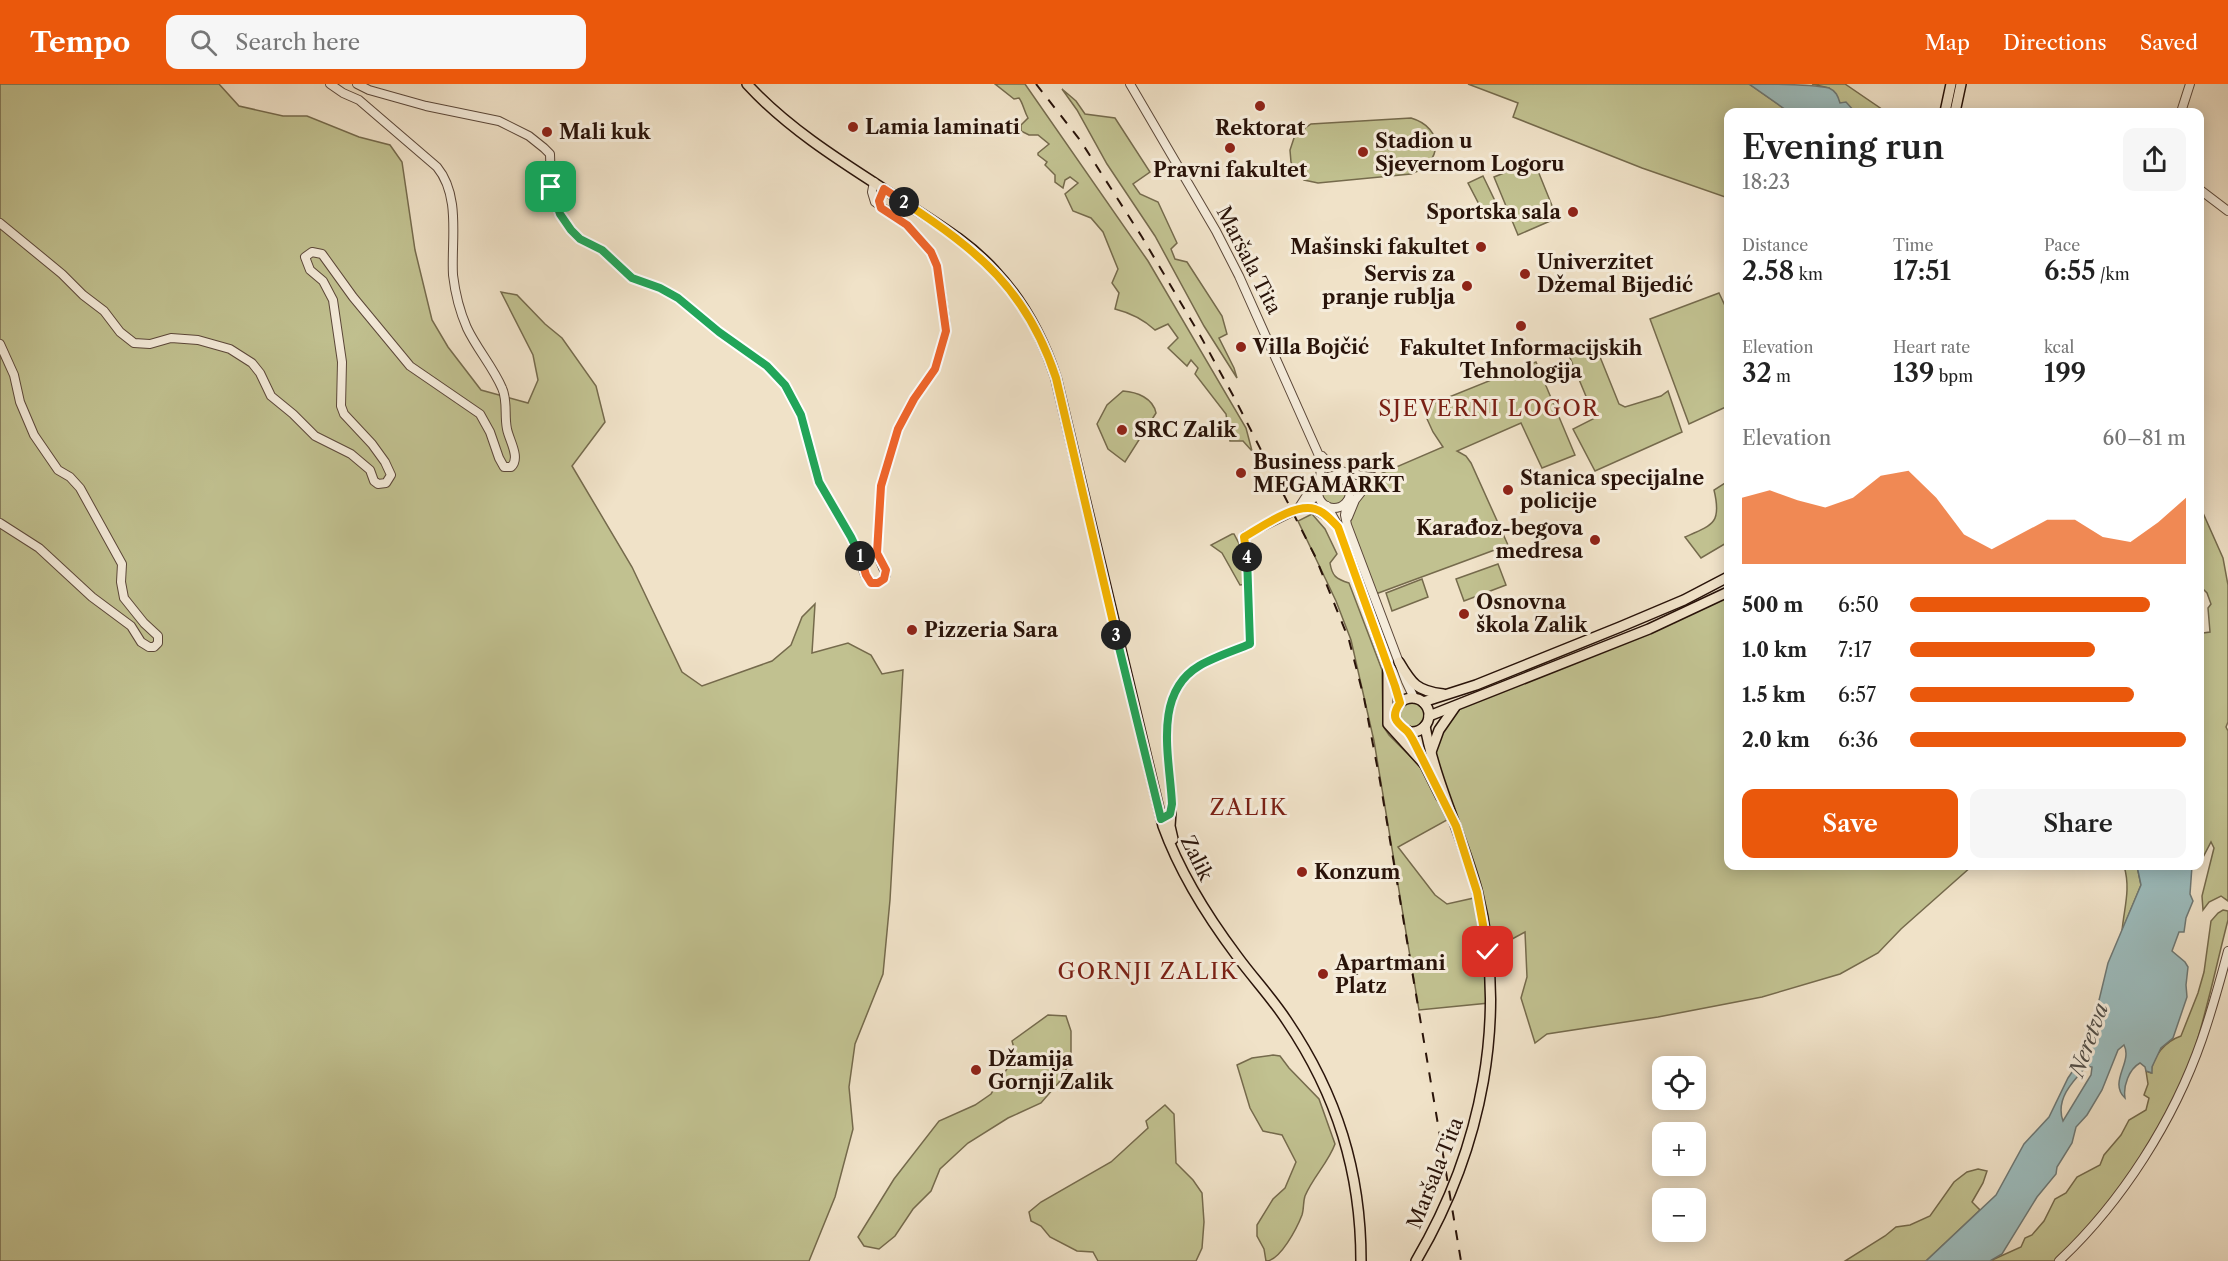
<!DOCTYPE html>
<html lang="en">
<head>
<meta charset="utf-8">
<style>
  :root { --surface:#fff; --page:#f6f6f6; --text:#222; --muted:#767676; --accent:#ea580c }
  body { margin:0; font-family:"Libre Caslon Text",serif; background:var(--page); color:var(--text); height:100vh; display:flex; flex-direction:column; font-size:22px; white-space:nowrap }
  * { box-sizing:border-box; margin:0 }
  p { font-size:20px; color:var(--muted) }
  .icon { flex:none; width:33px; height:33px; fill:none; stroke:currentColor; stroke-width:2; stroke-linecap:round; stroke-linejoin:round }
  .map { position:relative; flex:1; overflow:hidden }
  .sheet { position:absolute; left:1724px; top:24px; width:480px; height:762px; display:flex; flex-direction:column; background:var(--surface); border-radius:12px; box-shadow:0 3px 15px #0003 }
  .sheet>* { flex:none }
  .tools { position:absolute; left:1652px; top:972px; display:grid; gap:12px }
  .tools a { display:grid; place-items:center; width:54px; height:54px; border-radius:12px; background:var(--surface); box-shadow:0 3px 15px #0003; font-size:30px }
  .pin { position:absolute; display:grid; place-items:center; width:51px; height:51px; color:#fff; margin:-26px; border-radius:12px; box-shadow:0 3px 9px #0006 }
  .km { position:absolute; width:30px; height:30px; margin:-15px; border-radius:50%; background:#222; color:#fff; font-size:16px; line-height:30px; text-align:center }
  .round { display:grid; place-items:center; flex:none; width:63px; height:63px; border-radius:12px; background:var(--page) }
  .head { display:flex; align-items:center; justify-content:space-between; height:102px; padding:0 18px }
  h1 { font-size:33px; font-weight:600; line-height:45px }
  .metrics { display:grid; grid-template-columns:repeat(3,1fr); gap:9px; height:102px; padding:6px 18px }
  .metrics div { display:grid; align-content:center }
  .metrics b { font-size:26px; font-weight:600 }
  .metrics small { font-size:16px; font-weight:400 }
  .metrics p { font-size:16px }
  .chart { height:168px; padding:12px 18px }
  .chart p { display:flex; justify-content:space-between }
  .chart svg { width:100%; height:108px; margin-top:6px; fill:var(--accent); opacity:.7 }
  .primary-button { display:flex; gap:12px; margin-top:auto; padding:12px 18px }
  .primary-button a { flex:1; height:69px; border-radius:12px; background:var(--accent); color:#fff; font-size:24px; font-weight:600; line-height:69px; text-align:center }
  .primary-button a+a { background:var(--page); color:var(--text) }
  ul { padding:0 18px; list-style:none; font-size:20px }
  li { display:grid; grid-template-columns:96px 72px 1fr; align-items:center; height:45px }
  li i { height:15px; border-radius:8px; background:var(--accent) }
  header { display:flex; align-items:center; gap:36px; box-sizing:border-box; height:84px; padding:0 30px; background:var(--accent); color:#fff }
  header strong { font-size:28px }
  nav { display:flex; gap:33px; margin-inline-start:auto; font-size:21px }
  .search { width:420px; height:54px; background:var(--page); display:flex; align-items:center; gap:15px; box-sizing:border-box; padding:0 21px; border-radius:12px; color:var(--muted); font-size:22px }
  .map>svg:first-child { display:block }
  .green { fill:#c1c190; stroke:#756a4c; stroke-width:1.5 }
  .water { fill:#9cbcbd; stroke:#6e7875; stroke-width:1.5; fill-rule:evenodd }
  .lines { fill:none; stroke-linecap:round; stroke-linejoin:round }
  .tertiary-casing { stroke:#5b4739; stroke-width:10 }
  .primary-casing { stroke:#291309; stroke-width:12 }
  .tertiary { stroke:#f5ecdb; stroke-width:8 }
  .primary { stroke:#f0e2c8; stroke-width:9 }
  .rail { stroke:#291309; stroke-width:2; stroke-dasharray:10 10; stroke-linecap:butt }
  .split-1-casing { stroke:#fff; stroke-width:12 }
  .split-2-casing { stroke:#fff; stroke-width:12 }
  .split-3-casing { stroke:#fff; stroke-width:12 }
  .split-4-casing { stroke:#fff; stroke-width:12 }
  .split-5-casing { stroke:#fff; stroke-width:12 }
  .split-1 { stroke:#22a559; stroke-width:8 }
  .split-2 { stroke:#f0652b; stroke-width:8 }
  .split-3 { stroke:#f5b400; stroke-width:8 }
  .split-4 { stroke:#22a559; stroke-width:8 }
  .split-5 { stroke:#f5b400; stroke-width:8 }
  .poi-dot { fill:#8f2418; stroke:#f5ecdb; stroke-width:2 }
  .labels { text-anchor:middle; stroke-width:6; stroke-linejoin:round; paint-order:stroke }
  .poi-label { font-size:20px; font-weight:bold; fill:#291309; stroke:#f5ecdb; text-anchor:start }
  .street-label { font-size:20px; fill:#291309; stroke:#f5ecdb }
  .water-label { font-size:21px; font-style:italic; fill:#514e48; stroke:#f5ecdb }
  .quarter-label { font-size:22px; letter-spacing:1.5px; fill:#7a1f14; stroke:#f5ecdb }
</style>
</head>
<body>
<header>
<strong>Tempo</strong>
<div class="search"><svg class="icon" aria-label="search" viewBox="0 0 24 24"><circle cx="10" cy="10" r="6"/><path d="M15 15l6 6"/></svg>Search here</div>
<nav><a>Map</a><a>Directions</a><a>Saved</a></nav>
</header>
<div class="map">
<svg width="2228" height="1177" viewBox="0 0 2228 1177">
  <rect width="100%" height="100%" fill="#f0e2c8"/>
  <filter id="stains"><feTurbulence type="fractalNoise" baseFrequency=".00333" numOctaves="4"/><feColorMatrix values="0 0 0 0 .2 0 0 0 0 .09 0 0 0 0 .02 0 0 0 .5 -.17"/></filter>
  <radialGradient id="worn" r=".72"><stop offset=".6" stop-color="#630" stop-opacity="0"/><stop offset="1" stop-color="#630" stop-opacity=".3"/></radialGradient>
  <g class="green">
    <polygon points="0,0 219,0 239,22 283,32 307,32 359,53 390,61 402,78 415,166 432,236 448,263 481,306 528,319 538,296 533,271 501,208 517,211 545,240 562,254 596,302 605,338 572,382 632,483 682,588 702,602 772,577 791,561 802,533 815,520 812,569 848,559 871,571 882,590 903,586 890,816 883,890 855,960 849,1003 853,1045 835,1113 809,1177 0,1177"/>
    <path d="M995 0H1025L1148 177 1246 344 1252 367 1243 357H1230L1226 330 1195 290 1198 284 1191 276 1187 282 1168 264 1178 254 1168 240 1155 246C1143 235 1131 229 1115 225L1119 209 1112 199 1118 185 1103 148 1091 134 1073 127 1065 110 1078 99 1070 93 1065 96 1063 104 1055 98V91L1045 81 1047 78 1038 71V69L1049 60 1038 51H1029L1021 47V41L1028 34C1024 27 1023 19 1019 14L1014 15Z"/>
    <polygon points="1468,0 1749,0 1789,28 1728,28 1728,114 1642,84 1513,33 1518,19"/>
    <polygon points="1812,0 1845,0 1886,28 1855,28 1854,26 1840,19 1829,4"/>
    <polygon points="1062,5 1076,17 1085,30 1115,34 1150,88 1133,100 1140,110 1158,118 1177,159 1171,165 1175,175 1187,178 1222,232 1227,250 1219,254 1234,284 1237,294 1204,242 1155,152 1107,80 1077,26"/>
    <path d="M1411 34C1445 44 1443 79 1411 90L1318 99 1304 96 1297 89 1291 78 1290 66 1294 54 1301 47 1311 40Z"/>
    <polygon points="1534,77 1557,134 1518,151 1494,93"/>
    <polygon points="1483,92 1496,119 1482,126 1468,99"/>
    <polygon points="1719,209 1728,228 1728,322 1689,340 1650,235"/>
    <polygon points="1594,258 1619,320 1625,323 1661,312 1668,307 1682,348 1595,387 1573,345 1595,334 1568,269"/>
    <polygon points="1536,278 1575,371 1542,384 1521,339 1457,367 1466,372 1471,379 1508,461 1373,511 1347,441 1349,428 1373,393 1443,363 1433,348 1422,324"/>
    <path d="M1123 307C1137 308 1153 314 1156 329L1125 378 1108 365 1097 340 1107 321Z"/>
    <circle cx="1334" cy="408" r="16"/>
    <path d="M1728 397V458L1701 474 1685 453C1713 441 1722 439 1714 406Z"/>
    <polygon points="2199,420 2223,474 2228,501 2228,638 2226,643 2228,647 2228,817 2221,812 2209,818 2203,826 2202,812 2214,764 2211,758 2199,781 2199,562 2203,549 2210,548 2208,524 2211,520 2207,509 2199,501"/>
    <path d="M1312 430 1325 445 1337 470 1330 479C1332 492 1336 495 1349 499L1382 586 1383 642 1389 651 1420 682 1447 736 1398 763 1435 811 1447 820 1474 814 1489 919 1419 926 1374 657 1351 556 1336 517 1298 437Z"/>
    <polygon points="1232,450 1234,450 1245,471 1247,500 1240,501 1222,469 1211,461"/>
    <polygon points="1498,480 1506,501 1464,517 1456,495"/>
    <polygon points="1422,495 1428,513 1392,527 1386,509"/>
    <polygon points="1728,508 1728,782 1972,782 1901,845 1878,869 1840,890 1762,913 1658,933 1547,950 1535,959 1521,914 1527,893 1525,848 1488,868 1484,845 1431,668 1451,628"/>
    <circle cx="1412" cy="631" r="15"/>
    <path d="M2124 782H2137L2141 801 2122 847C2124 824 2131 805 2124 782Z"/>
    <path d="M2223 826 2228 827V836C2210 905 2197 981 2162 1044 2134 1093 2096 1134 2059 1177H1990L2021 1163 2025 1154 2032 1151 2044 1137 2055 1115 2066 1109 2077 1093 2100 1081 2104 1071 2121 1051 2129 1036 2146 1026 2149 1014 2144 1011 2148 1000 2146 987 2151 989C2152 972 2166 957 2181 952L2198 909 2204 888 2211 837 2218 829Z"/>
    <polygon points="1048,931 1066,932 1071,947 1071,976 1060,997 1041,1019 1008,1034 968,1059 940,1085 931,1107 913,1125 895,1152 879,1165 864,1162 858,1153 894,1095 939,1037 975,1021 991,1010 1012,977 1014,964 1012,957"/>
    <path d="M1273 971 1280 972 1289 984 1319 1015 1335 1060C1328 1079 1313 1093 1305 1112 1303 1118 1304 1125 1302 1131 1297 1144 1280 1177 1266 1177L1264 1165 1257 1152V1141L1273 1115 1285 1104 1296 1078 1282 1051 1263 1047 1250 1024 1237 981 1252 974Z"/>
    <polygon points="1165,1021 1174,1030 1176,1079 1193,1096 1202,1109 1204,1138 1202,1164 1196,1177 1098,1177 1093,1168 1077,1167 1050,1153 1041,1142 1031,1137 1029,1128 1041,1118 1111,1078 1148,1044 1146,1037"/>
    <polygon points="1978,1085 1987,1087 1983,1099 1972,1118 1980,1126 1926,1177 1845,1177 1885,1152 1896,1143 1910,1141 1930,1132 1954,1098 1967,1088"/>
  </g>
  <g class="water">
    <path d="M1749 0C1771 0 1810 0 1829 4 1836 7 1838 12 1840 19L1846 18 1855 28H1789Z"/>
    <path d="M2137 782H2192L2190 810 2193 817 2186 834 2184 848H2179L2172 867 2185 878 2188 883 2186 901 2187 913 2173 954 2161 964 2152 983V989L2146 987 2145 983 2140 979C2129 985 2123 1002 2125 1014 2108 998 2133 978 2124 961L2118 966 2102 1006 2087 1031 2076 1043 2072 1059 2057 1083 2056 1090 2037 1113 2002 1170 1990 1177H1926L1996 1111 2024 1060 2049 1033 2068 994 2087 966 2108 879 2141 801ZM2087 982 2092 983 2091 991 2063 1037C2055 1015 2073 997 2087 982Z"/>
  </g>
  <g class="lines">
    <g class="tertiary-casing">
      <g id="tertiary">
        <path d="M357 0 369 6 426 22 499 37 529 52 544 64 550 70 551 103 560 130 571 146 580 155 602 166 632 194 660 204 678 214 719 248 767 282 785 301 801 331 819 398 851 453 865 491 871 499C878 500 883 497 886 491L877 469 881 402 898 345 914 315 935 285 946 247 945 234 937 182 931 168 907 141 875 118 872 108 874 98"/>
        <polyline points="1130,0 1216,147 1239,192 1321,376 1320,399"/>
        <polyline points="2181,28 2190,0"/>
        <polyline points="2199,105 2228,127"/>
        <path d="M0 139 62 190 83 211 104 227 120 248 134 259 150 260 171 254 198 256 230 265 252 279 260 289 271 312 293 330 315 352 351 370 370 386 374 397 378 400 386 399 391 391 385 378 372 360 344 330 341 322 342 278 333 216 323 197 310 186 305 173 312 168 322 170 353 213 410 282 480 330 490 348 499 374 504 383H511C521 374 509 356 507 345 504 331 508 317 502 304 493 283 477 265 467 244 460 228 455 208 453 191 451 157 461 112 437 83L359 16 343 9 330 0"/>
        <polyline points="0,260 14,291 20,318 34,351 58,386 70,393 80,404 122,480 121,498 124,514 144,539 158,552 158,559 154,563 149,563 141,558 131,542 92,513 39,464 0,439"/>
        <path d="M1322 372C1335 389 1352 391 1373 393"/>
        <circle cx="1334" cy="408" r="16"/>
        <polyline points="1347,418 1345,431 1347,441 1406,597 1414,614"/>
        <polyline points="1300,422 1316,397"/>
        <polyline points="1327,422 1337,440 1400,619"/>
        <polyline points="1303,424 1314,425 1332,436"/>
        <polyline points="1348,433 1355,416 1373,393"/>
        <path d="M1168 732 1172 720C1170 675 1152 611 1199 582 1214 573 1233 567 1250 560L1247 477 1244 452 1308 420 1318 409"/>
        <path d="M2059 1177C2122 1118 2174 1036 2202 955 2212 926 2220 897 2228 867"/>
      </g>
    </g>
    <g class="primary-casing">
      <g id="primary">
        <path d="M747 0C791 48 850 83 904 118 936 139 970 159 995 187 1024 218 1043 254 1056 294L1163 742C1180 789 1207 832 1237 872 1253 894 1272 914 1287 937 1337 1011 1361 1088 1361 1177"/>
        <polyline points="1945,28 1951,0"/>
        <polyline points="1955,28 1961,0"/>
        <path d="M1399 578C1412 600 1417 607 1443 610"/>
        <polyline points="1388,582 1388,640 1426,682"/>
        <circle cx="1412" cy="631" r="17"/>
        <polyline points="1423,618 1476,601 1620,543 1684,516 1728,493"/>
        <polyline points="1429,632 1649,545 1728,508"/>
        <polyline points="1408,647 1441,713"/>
        <polyline points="1431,668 1439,646 1455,623"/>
        <polyline points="1171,728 1170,742 1173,755"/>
        <path d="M1416 1177C1482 1065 1509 933 1477 806 1462 751 1435 698 1425 642"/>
      </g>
    </g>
    <use href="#tertiary" class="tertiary"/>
    <use href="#primary" class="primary"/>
    <polyline class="rail" points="1036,0 1080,56 1142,153 1201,253 1235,315 1315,472 1349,556 1364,614 1380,697 1461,1177"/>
  </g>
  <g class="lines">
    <g class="split-1-casing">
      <polyline id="split-1" points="551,103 560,130 571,146 580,155 602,166 632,194 660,204 678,214 719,248 767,282 785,301 801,331 819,398 851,453 860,472"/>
    </g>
    <g class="split-2-casing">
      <polyline id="split-2" points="860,472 866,491 871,499 878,499 884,495 886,486 877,469 881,402 898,345 914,315 935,285 946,247 937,182 931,168 907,141 881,124 879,117 884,105 904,118"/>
    </g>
    <g class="split-3-casing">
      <path id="split-3" d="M904 118C979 167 1027 206 1056 294L1116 551"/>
    </g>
    <g class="split-4-casing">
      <path id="split-4" d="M1116 551 1161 735 1170 730 1172 720C1170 675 1152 610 1199 582 1214 573 1233 567 1250 560L1247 473"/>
    </g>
    <g class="split-5-casing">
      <path id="split-5" d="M1247 473 1244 453C1262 443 1294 419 1315 425 1325 428 1331 436 1338 443L1395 602 1400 619C1390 633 1396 638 1407 647 1410 650 1413 656 1415 660L1456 742 1477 808 1488 868"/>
    </g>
    <use href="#split-1" class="split-1"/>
    <use href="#split-2" class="split-2"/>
    <use href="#split-3" class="split-3"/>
    <use href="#split-4" class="split-4"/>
    <use href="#split-5" class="split-5"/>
  </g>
  <g class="poi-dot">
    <circle cx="1260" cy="22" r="6"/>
    <circle cx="853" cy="43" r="6"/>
    <circle cx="547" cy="48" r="6"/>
    <circle cx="1230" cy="64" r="6"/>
    <circle cx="1363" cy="68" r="6"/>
    <circle cx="1573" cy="128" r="6"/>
    <circle cx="1481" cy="163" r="6"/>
    <circle cx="1525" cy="190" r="6"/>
    <circle cx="1467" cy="202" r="6"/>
    <circle cx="1521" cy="242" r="6"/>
    <circle cx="1241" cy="263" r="6"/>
    <circle cx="1122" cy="346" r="6"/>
    <circle cx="1241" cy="389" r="6"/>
    <circle cx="1508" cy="406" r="6"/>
    <circle cx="1595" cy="456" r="6"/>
    <circle cx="1464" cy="530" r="6"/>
    <circle cx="912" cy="546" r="6"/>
    <circle cx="1302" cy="788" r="6"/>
    <circle cx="1323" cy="890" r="6"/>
    <circle cx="976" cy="986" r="6"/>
  </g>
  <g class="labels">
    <g class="poi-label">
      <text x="865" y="50">Lamia laminati</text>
      <text x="1260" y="51" text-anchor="middle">Rektorat</text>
      <text x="559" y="55">Mali kuk</text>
      <text x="1375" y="64">Stadion u<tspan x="1375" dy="23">Sjevernom Logoru</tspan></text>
      <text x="1230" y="93" text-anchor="middle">Pravni fakultet</text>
      <text x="1561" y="135" text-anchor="end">Sportska sala</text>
      <text x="1469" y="170" text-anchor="end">Mašinski fakultet</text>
      <text x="1537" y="185">Univerzitet<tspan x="1537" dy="23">Džemal Bijedić</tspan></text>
      <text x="1455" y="197" text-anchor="end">Servis za<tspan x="1455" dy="23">pranje rublja</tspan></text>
      <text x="1253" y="270">Villa Bojčić</text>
      <text x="1521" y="271" text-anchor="middle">Fakultet Informacijskih<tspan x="1521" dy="23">Tehnologija</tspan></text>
      <text x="1134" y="353">SRC Zalik</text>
      <text x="1253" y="385">Business park<tspan x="1253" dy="23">MEGAMARKT</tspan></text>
      <text x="1520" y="401">Stanica specijalne<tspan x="1520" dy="23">policije</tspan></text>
      <text x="1583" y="451" text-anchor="end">Karađoz-begova<tspan x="1583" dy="23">medresa</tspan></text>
      <text x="1476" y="525">Osnovna<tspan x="1476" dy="23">škola Zalik</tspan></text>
      <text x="924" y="553">Pizzeria Sara</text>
      <text x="1314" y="795">Konzum</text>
      <text x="1335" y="886">Apartmani<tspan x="1335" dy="23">Platz</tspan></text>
      <text x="988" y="982">Džamija<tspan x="988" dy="23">Gornji Zalik</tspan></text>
    </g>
    <g class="street-label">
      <text transform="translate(1249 176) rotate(63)" y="7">Maršala Tita</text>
      <text transform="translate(1197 774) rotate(64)" y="7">Zalik</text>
      <text transform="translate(1435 1089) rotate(-68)" y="7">Maršala Tita</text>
    </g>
    <g class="water-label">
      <text transform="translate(2089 956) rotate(-70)" y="7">Neretva</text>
    </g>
    <g class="quarter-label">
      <text x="1489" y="332">SJEVERNI LOGOR</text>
      <text x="1249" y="731">ZALIK</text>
      <text x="1148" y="895">GORNJI ZALIK</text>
    </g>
  </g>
  <rect width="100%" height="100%" filter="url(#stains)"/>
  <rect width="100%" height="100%" fill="url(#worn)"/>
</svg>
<div class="tools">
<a><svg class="icon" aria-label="locate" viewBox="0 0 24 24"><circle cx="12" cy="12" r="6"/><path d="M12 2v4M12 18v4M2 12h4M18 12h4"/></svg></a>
<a>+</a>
<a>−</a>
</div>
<div class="pin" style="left:551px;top:103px;background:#1e9e55"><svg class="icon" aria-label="arrive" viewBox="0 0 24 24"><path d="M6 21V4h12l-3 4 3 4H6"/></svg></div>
<div class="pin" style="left:1488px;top:868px;background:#d93025"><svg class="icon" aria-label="check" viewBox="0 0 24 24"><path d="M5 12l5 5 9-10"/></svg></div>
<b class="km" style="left:860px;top:472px">1</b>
<b class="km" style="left:904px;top:118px">2</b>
<b class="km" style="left:1116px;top:551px">3</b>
<b class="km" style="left:1247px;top:473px">4</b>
<section class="sheet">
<div class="head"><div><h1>Evening run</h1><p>18:23</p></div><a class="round"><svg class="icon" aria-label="share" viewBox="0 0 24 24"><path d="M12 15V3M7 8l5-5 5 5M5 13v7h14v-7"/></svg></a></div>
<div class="metrics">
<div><p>Distance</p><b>2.58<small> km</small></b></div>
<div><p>Time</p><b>17:51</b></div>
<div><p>Pace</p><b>6:55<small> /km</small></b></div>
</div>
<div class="metrics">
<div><p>Elevation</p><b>32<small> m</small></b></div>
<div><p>Heart rate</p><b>139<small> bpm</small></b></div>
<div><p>kcal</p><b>199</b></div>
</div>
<div class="chart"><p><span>Elevation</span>60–81 m</p>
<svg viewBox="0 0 160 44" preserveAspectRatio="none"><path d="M0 44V17L10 14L20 18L30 21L40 17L50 8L60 6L70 17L80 32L90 38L100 32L110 26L120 26L130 33L140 35L150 27L160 17V44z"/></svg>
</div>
<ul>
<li><b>500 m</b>6:50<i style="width:87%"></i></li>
<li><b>1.0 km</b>7:17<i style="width:67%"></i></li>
<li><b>1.5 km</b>6:57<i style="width:81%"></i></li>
<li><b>2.0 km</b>6:36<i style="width:100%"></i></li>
</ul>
<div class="primary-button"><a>Save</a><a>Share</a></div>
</section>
</div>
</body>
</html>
